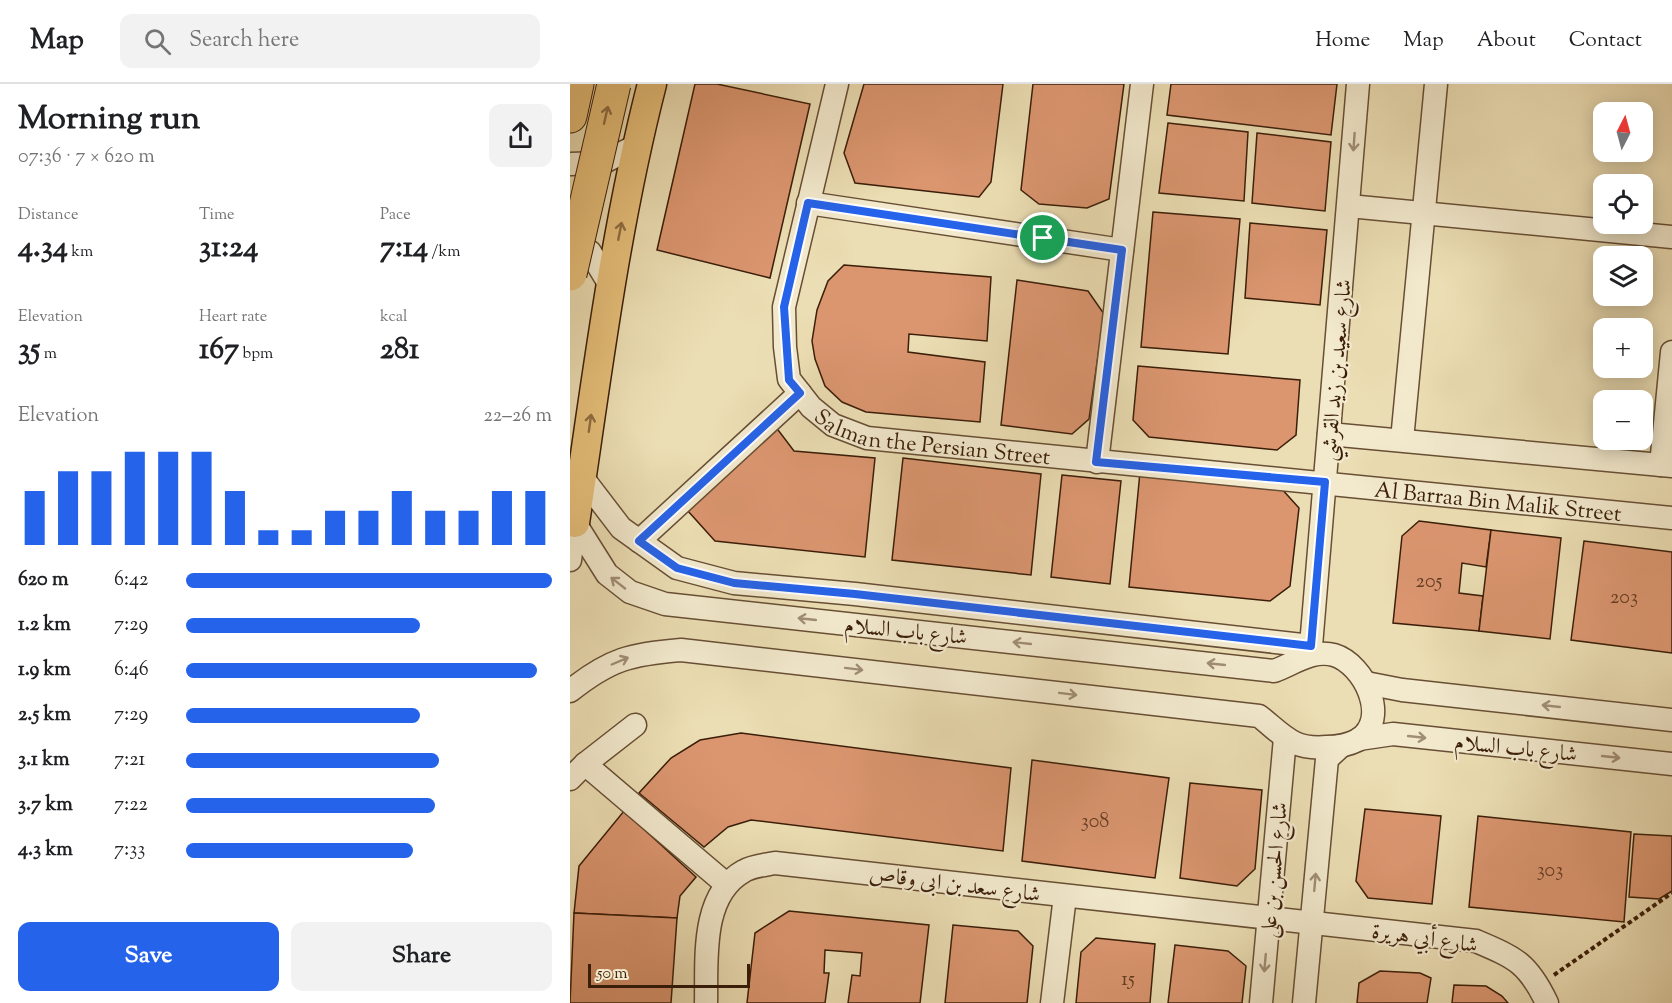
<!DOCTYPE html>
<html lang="en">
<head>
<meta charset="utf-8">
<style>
  :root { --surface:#fff; --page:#f2f2f2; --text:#202124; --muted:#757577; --line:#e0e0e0; --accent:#2563eb }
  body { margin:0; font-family:"Sorts Mill Goudy",Amiri,serif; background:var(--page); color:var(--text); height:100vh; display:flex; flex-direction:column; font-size:22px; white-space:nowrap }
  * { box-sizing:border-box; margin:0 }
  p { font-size:20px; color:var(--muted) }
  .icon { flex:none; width:33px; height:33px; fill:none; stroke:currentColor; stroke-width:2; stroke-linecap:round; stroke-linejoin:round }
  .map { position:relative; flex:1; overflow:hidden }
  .drawer { display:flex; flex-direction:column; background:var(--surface); width:570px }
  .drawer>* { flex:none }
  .needle { width:39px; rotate:6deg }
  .fabs { position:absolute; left:1023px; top:18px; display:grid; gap:12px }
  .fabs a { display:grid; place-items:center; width:60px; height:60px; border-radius:12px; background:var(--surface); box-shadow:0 3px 15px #0003; font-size:30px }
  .scale { position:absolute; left:18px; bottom:15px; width:162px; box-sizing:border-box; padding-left:6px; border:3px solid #3b1e09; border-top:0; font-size:16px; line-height:21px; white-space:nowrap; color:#3b1e09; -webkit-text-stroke:4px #f3eace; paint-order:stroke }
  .pin { position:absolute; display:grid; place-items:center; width:51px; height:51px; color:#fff; margin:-26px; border:3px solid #fff; border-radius:50%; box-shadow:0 2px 6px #0007 }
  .round { display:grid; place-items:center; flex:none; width:63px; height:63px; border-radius:12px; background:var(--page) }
  .summary { display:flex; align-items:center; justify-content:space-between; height:102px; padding:0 18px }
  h1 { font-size:33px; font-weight:700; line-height:45px }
  .metrics { display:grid; grid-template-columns:repeat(3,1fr); gap:9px; height:102px; padding:6px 18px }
  .metrics div { display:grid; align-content:center }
  .metrics b { font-size:30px; font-weight:700 }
  .metrics small { font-size:16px; font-weight:400 }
  .metrics p { font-size:16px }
  .chart { height:168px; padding:12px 18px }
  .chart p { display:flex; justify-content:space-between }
  .chart svg { width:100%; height:108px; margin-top:6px; stroke:var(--accent); stroke-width:6 }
  .primary-button { display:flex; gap:12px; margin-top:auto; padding:12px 18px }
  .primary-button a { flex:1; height:69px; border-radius:12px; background:var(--accent); color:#fff; font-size:24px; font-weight:700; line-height:69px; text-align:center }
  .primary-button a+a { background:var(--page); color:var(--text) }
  ul { padding:0 18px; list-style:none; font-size:20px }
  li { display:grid; grid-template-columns:96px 72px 1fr; align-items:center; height:45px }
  li i { height:15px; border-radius:8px; background:var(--accent) }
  header { display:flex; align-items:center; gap:36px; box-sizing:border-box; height:84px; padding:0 30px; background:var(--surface); border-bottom:2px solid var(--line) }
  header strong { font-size:28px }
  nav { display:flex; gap:33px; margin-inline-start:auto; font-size:21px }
  .search { width:420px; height:54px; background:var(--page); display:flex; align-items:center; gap:15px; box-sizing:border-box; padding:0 21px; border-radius:12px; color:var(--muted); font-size:22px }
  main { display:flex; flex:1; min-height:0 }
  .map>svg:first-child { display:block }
  .building { fill:#db9670; stroke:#3b1e09; stroke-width:1.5 }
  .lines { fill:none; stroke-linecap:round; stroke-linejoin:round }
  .minor-casing { stroke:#674e34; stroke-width:25 }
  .major-casing { stroke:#3b1e09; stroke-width:31 }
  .highway-casing { stroke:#3b1e09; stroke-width:35 }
  .path { stroke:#3b1e09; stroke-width:4; stroke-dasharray:4.5 3; stroke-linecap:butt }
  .minor { stroke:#f3eace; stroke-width:22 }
  .major { stroke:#e6bf7a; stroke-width:28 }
  .highway { stroke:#e6bf7a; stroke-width:33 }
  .highway-bridge-casing { stroke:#3b1e09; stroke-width:35; stroke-linecap:butt }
  .highway-bridge { stroke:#e6bf7a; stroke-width:33 }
  .oneway { stroke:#906e42 }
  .oneway2 { stroke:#a08e75 }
  .route-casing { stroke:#fff; stroke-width:12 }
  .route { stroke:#2563eb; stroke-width:8 }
  .labels { text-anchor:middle; stroke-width:4.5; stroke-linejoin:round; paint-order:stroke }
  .number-label { font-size:20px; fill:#633c23 }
  .street-label { font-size:22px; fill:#3b1e09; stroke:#f3eace }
</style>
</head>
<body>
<header>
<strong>Map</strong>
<div class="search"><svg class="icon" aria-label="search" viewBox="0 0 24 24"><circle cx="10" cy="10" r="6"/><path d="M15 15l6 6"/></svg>Search here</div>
<nav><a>Home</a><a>Map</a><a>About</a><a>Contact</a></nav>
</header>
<main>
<section class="drawer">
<div class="summary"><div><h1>Morning run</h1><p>07:36 · 7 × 620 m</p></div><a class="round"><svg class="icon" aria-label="share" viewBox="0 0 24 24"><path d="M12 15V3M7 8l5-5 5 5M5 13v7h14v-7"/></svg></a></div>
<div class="metrics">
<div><p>Distance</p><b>4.34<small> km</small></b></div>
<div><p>Time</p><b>31:24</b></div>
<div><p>Pace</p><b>7:14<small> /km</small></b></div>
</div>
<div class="metrics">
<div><p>Elevation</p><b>35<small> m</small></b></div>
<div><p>Heart rate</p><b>167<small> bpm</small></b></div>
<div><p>kcal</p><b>281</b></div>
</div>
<div class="chart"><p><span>Elevation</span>22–26 m</p>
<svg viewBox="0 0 160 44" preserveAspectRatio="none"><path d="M5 44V22M15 44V14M25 44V14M35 44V6M45 44V6M55 44V6M65 44V22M75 44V38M85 44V38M95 44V30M105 44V30M115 44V22M125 44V30M135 44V30M145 44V22M155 44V22"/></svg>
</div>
<ul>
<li><b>620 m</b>6:42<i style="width:100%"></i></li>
<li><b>1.2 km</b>7:29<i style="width:64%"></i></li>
<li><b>1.9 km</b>6:46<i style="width:96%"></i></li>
<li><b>2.5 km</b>7:29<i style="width:64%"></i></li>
<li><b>3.1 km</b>7:21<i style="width:69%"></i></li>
<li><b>3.7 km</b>7:22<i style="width:68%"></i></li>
<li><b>4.3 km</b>7:33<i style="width:62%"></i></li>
</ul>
<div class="primary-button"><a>Save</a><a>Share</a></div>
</section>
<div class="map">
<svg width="1102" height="919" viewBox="0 0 1102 919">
  <rect width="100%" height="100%" fill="#ecdeb4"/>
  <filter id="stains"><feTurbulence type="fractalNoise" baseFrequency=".00333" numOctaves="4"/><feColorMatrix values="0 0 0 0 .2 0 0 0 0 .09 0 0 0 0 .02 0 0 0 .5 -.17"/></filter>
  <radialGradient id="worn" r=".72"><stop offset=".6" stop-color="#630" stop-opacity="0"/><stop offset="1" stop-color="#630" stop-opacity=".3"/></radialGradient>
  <g class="building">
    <polygon points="125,0 147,0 240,20 200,194 87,166"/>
    <polygon points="294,0 433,0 421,98 409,113 285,99 274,69"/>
    <polygon points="463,0 554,0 539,115 517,124 469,120 451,106"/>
    <polygon points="601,0 767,0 761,51 597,31"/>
    <polygon points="598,39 678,48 674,117 589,109"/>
    <polygon points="687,49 761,58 755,127 682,119"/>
    <polygon points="583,128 670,135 658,270 571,263"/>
    <polygon points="680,139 757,146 750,221 675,214"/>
    <polygon points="274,181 421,193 417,257 339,250 338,268 415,278 410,338 296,328 272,318 255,302 245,275 242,257 247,226 258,197"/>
    <polygon points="447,196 518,207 534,230 519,335 502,350 431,341"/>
    <polygon points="568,282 730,296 726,351 707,366 579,353 563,336"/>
    <polygon points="199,334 224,367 305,374 295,473 145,457 108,416"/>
    <polygon points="333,374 471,390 461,491 322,476"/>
    <polygon points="570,388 710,403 729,424 720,502 700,517 559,503"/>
    <polygon points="492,391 551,397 540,500 481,493"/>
    <polygon points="849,437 921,446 916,483 892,479 889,509 913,512 909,547 823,539 832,452"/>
    <polygon points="921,446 991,454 980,555 909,547"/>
    <polygon points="1014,457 1102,468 1102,569 1001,556"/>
    <polygon points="171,649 441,684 433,767 181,736 158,743 134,763 69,709 101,674 130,656"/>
    <polygon points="462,676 599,694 585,794 452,777"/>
    <polygon points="620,699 692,706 685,785 667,802 610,794"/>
    <polygon points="795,725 871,732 862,820 798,814 786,797"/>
    <polygon points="54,727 126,793 110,812 107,834 4,829 9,782"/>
    <polygon points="908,732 1061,748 1054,838 899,823"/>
    <polygon points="1064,750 1102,752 1102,807 1089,815 1059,813"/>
    <polygon points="219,827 359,841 350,919 278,919 282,891 290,892 292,869 255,866 254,889 259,889 255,919 177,919 185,849"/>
    <polygon points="4,829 107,834 101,919 0,919"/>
    <polygon points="383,841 448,847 463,862 457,919 375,919"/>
    <polygon points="526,854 585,860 580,919 506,919 511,868"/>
    <polygon points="605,861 658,867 676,882 672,919 598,919"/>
    <polygon points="810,887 850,889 861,894 857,919 787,919 789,899"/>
    <polygon points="884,901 916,902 932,912 938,919 882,919"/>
  </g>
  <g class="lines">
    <g class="minor-casing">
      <g id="minor">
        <path id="s1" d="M267 0 214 223 215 263 219 295 241 323 263 341 297 354 1102 434"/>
        <polyline points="0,80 32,79 66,62"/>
        <polyline points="238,119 552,166"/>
        <polyline points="779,122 1102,153"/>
        <polyline points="0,155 20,168 40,201"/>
        <polyline points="759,350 1102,382"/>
        <polyline points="832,356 866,0"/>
        <polyline points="527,378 572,0"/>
        <polyline points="1091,381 1102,268"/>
        <polyline points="2,392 12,393 51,444 107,484 164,499 285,510 741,562"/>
        <polyline points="69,457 230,309"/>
        <polyline points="0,476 5,439"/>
        <polyline points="736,572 741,562 788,0"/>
        <polyline points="796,599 832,606 1102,636"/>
        <path d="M0 607C40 575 61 570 111 566L689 632C701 641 712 653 725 659 736 664 746 664 757 663 768 663 778 661 788 656 821 635 794 580 764 571 743 565 723 580 704 587L95 520 60 508 37 490 5 439"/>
        <polyline points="789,655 823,650 1102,680"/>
        <polyline points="15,680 156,800"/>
        <polyline points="0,695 15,680 65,641"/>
        <path d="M136 919C137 877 130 811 174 787 182 782 195 781 205 779L906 857C946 874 958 879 977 919"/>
        <polyline points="482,919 495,812"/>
        <polyline points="691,919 715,654"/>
        <polyline points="734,919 757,675 771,662"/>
      </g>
    </g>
    <g class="major-casing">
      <path id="major" d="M5 439C27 292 45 144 82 0"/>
    </g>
    <g class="highway-casing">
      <polyline id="highway" points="0,32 7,0"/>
    </g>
    <polyline class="path" points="984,891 1102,809"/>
    <use href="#minor" class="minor"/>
    <use href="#major" class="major"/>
    <use href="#highway" class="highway"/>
    <g class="highway-bridge-casing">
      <polyline id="highway-bridge" points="0,190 44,0"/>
    </g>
    <use href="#highway-bridge" class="highway-bridge"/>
  </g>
  <defs><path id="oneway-shaft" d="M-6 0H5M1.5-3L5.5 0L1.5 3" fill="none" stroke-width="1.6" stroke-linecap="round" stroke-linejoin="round" transform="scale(1.5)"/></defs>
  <g class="oneway">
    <use href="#oneway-shaft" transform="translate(36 31) rotate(-77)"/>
    <use href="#oneway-shaft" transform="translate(50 147) rotate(-79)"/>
    <use href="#oneway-shaft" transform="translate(20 339) rotate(-82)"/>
  </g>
  <g class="oneway2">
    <use href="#oneway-shaft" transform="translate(784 58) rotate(94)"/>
    <use href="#oneway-shaft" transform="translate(48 499) rotate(-142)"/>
    <use href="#oneway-shaft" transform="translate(237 535) rotate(-174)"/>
    <use href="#oneway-shaft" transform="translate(452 559) rotate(-174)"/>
    <use href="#oneway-shaft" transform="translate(50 577) rotate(-23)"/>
    <use href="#oneway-shaft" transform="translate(646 580) rotate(-174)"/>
    <use href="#oneway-shaft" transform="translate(284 585) rotate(7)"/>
    <use href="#oneway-shaft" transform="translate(498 610) rotate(7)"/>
    <use href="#oneway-shaft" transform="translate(981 622) rotate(-174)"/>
    <use href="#oneway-shaft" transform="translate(847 653) rotate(6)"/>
    <use href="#oneway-shaft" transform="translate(1041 673) rotate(6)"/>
    <use href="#oneway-shaft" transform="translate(745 798) rotate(-85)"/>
    <use href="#oneway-shaft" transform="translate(695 879) rotate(95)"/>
  </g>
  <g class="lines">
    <g class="route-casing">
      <polygon id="route" points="238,119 552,166 526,378 755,398 741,562 285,510 164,499 107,484 69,457 230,309 219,296 214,223"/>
    </g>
    <use href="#route" class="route"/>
  </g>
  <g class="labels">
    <g class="number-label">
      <text x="859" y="503">205</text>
      <text x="1054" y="519">203</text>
      <text x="525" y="743">308</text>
      <text x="980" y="792">303</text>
      <text x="558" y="901">15</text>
    </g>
    <g class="street-label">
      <text transform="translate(765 286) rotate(-85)" y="8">شارع سعيد بن زيد القرشي</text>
      <text dy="8" stroke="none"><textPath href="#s1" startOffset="466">Salman the Persian Street</textPath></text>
      <text dy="8" stroke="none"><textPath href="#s1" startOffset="1036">Al Barraa Bin Malik Street</textPath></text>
      <text transform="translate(336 546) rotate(6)" y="8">شارع باب السلام</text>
      <text transform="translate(946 663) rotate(6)" y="8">شارع باب السلام</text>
      <text transform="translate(703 786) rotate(-85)" y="8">شارع الحسن بن على</text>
      <text transform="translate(385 799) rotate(7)" y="8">شارع سعد بن ابى وقاص</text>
      <text transform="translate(855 853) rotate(8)" y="8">شارع أبي هريرة</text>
    </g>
  </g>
  <rect width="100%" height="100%" filter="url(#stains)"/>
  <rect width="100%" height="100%" fill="url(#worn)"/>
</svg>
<div class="fabs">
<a><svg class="needle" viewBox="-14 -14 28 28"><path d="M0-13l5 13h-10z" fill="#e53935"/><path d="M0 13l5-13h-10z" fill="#757577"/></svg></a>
<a><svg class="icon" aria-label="locate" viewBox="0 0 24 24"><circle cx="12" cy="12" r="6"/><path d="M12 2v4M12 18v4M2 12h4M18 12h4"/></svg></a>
<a><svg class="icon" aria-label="layers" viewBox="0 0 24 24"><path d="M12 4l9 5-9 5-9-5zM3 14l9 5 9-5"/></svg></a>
<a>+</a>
<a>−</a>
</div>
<div class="scale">50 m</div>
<div class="pin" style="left:473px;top:154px;background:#1e9e55"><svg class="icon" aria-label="arrive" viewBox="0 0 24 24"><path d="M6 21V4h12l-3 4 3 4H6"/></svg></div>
</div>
</main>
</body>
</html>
